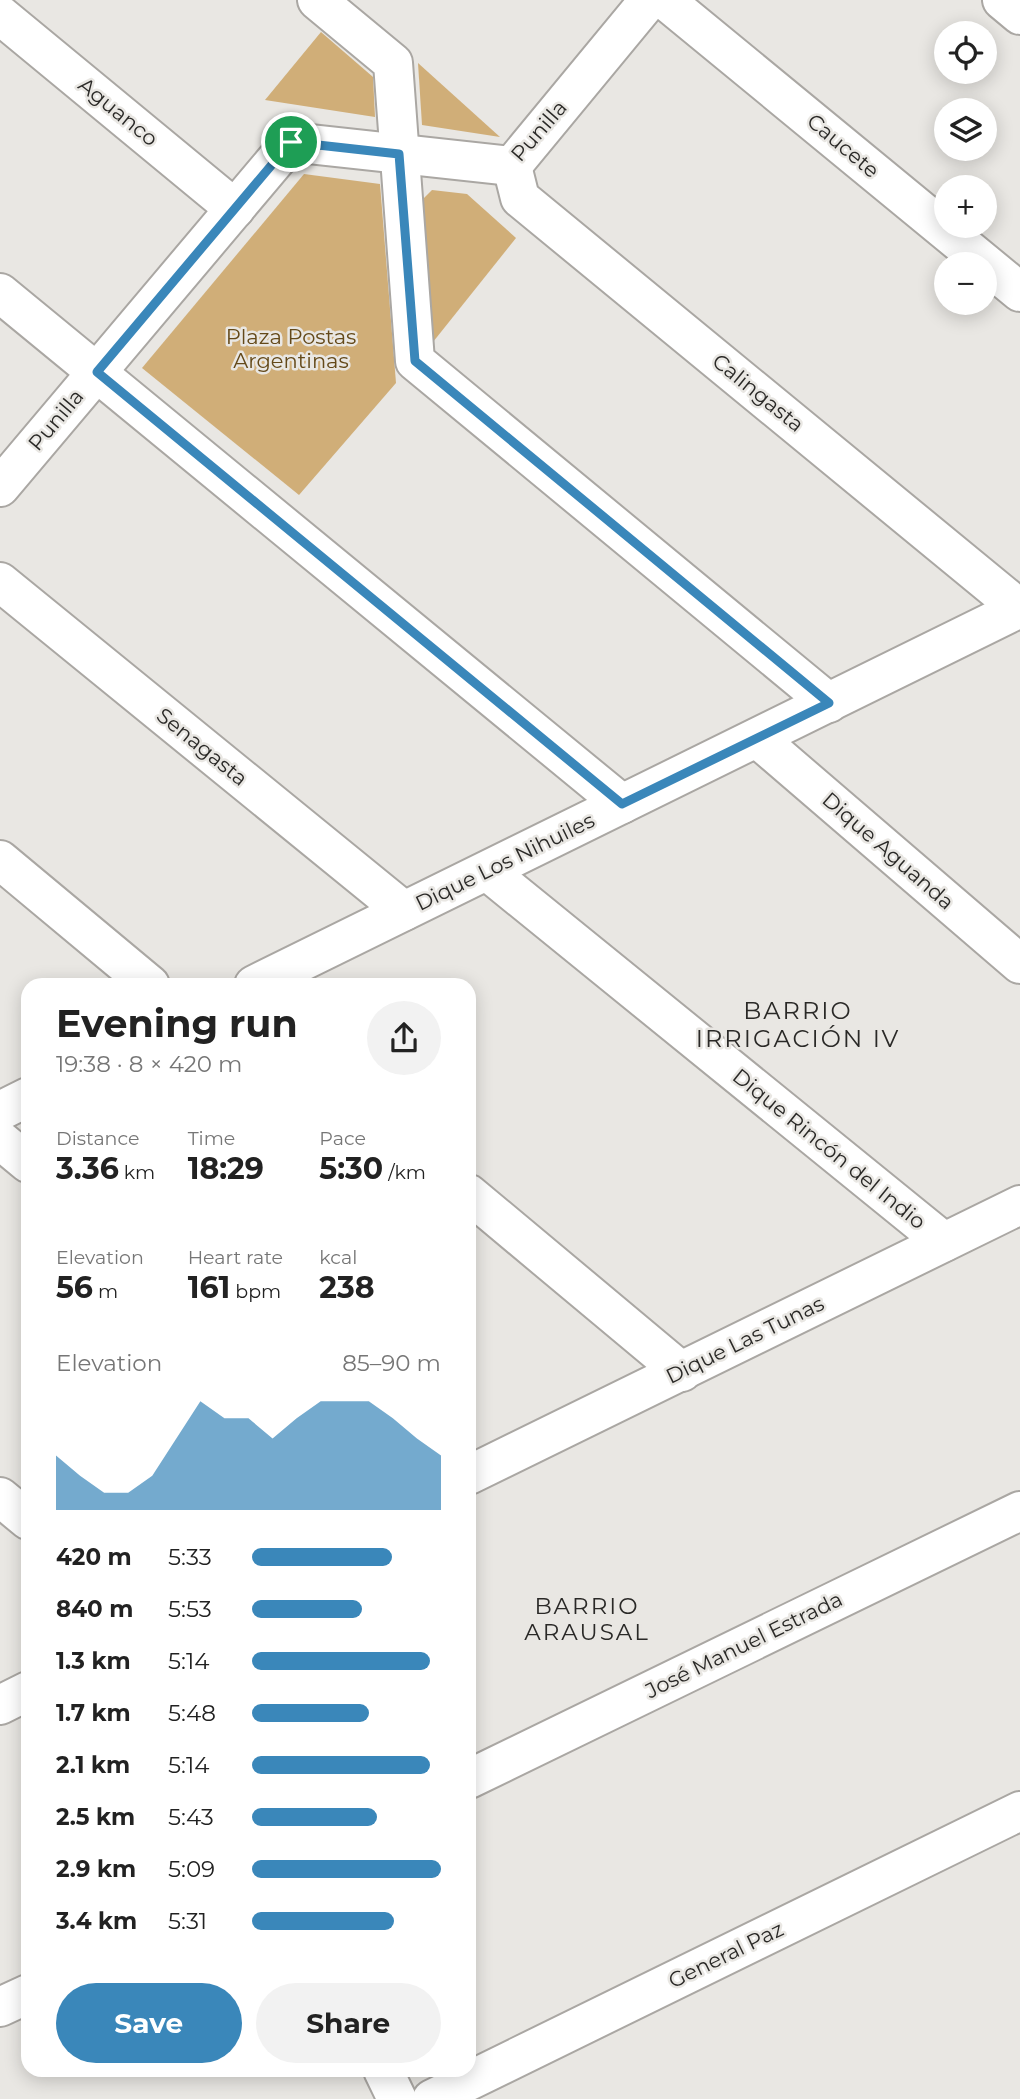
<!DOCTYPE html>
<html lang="en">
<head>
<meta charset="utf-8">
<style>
  :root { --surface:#fff; --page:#f2f2f2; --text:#222; --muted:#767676; --accent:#3a87ba }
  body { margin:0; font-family:Montserrat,sans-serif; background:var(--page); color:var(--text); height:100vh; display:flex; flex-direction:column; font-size:26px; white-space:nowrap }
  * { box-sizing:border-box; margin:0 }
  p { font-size:23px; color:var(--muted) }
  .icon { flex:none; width:38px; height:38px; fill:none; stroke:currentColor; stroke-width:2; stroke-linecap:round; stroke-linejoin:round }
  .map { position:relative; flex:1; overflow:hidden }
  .drawer { position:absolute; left:21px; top:978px; width:455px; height:1099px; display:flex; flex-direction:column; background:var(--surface); border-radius:21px; box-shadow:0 4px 18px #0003 }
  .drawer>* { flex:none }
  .controls { position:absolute; left:934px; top:21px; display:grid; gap:14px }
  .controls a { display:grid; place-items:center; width:63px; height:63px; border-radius:50%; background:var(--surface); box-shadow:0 4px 18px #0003; font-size:35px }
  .pin { position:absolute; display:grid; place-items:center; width:60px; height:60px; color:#fff; margin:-30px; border:4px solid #fff; border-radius:50%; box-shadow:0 2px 7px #0007 }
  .round { display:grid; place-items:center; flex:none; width:74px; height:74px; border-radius:37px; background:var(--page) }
  .headline { display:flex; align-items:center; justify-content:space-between; height:119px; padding:0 35px }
  h1 { font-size:38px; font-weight:700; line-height:52px }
  .figures { display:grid; grid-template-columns:repeat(3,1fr); gap:10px; height:119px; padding:7px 35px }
  .figures div { display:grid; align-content:center }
  .figures b { font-size:30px; font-weight:700 }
  .figures small { font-size:19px; font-weight:400 }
  .figures p { font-size:19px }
  .chart { height:196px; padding:14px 35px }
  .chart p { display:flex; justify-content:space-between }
  .chart svg { width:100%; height:126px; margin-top:7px; fill:var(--accent); opacity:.7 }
  .button { display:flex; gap:14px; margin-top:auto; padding:14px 35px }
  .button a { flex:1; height:80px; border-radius:42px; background:var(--accent); color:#fff; font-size:28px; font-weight:700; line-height:80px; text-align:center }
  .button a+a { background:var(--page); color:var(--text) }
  ul { padding:0 35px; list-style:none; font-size:23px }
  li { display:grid; grid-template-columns:112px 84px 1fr; align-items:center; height:52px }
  li i { height:18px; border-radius:9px; background:var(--accent) }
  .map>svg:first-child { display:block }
  .green { fill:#d0ae78 }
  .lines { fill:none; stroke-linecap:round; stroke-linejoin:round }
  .street-casing { stroke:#aaa7a3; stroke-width:42 }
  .street { stroke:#fff; stroke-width:38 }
  .route-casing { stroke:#fff; stroke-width:14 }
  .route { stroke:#3a87ba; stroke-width:9 }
  .labels { text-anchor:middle; stroke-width:5; stroke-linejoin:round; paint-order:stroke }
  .street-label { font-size:21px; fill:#2a2927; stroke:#e9e7e3 }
  .park-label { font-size:21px; fill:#644919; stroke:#e9e7e3 }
  .neighbourhood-label { font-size:23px; letter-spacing:2px; fill:#2a2927; stroke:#e9e7e3 }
  .quarter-label { font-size:24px; letter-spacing:2px; fill:#2a2927; stroke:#e9e7e3 }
</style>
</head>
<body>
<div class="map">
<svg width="1020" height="2099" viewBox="0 0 1020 2099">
  <rect width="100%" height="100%" fill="#e9e7e3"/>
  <g class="green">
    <polygon points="321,32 373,77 375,117 265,100"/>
    <polygon points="418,63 500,137 422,125"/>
    <polygon points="304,174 380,184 396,383 299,495 142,368"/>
    <polygon points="432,190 467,194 516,238 433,342 422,200"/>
  </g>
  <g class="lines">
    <g class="street-casing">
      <g id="street">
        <polyline points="317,0 393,63 415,361 829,703"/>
        <polyline points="665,0 1020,292"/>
        <polyline points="1002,0 1020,15"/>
        <polyline points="0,15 235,209"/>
        <polyline points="512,166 520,198 1020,609"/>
        <polyline points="0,293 622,804"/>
        <polyline points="0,487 291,142 512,166 649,0"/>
        <polyline points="0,582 404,911"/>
        <polyline points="757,738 1020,964"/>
        <polyline points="0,860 150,985"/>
        <polyline points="487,871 944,1242"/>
        <polyline points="254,985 1020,608"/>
        <polyline points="0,1111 28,1097"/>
        <polyline points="0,1140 28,1163"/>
        <polyline points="469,1194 682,1372"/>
        <polyline points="469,1475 1020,1205"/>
        <polyline points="0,1497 28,1520"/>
        <polyline points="0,1705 28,1691"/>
        <polyline points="469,1779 1020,1511"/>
        <polyline points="0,2007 28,1994"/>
        <polyline points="383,2070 397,2099"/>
        <polyline points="432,2099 1020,1811"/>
      </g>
    </g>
    <use href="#street" class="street"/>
  </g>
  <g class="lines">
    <g class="route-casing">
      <polygon id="route" points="291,142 399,154 415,361 829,703 622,804 97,372"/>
    </g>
    <use href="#route" class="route"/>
  </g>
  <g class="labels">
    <g class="street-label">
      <text transform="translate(118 112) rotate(39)" y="7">Aguanco</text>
      <text transform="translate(539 131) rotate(-49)" y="7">Punilla</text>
      <text transform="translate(843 146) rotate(40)" y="7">Caucete</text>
      <text transform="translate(758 393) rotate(39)" y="7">Calingasta</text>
      <text transform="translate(56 420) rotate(-50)" y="7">Punilla</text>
      <text transform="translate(202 747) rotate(39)" y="7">Senagasta</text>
      <text transform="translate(888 851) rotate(41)" y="7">Dique Aguanda</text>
      <text transform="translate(505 862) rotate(-26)" y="7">Dique Los Nihuiles</text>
      <text transform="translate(829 1149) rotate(39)" y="7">Dique Rincón del Indio</text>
      <text transform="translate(745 1340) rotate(-26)" y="7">Dique Las Tunas</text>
      <text transform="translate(744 1645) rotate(-26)" y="7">José Manuel Estrada</text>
      <text transform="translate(726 1955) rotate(-26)" y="7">General Paz</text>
    </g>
    <g class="park-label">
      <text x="291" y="344">Plaza Postas<tspan x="291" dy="24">Argentinas</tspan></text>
    </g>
    <g class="neighbourhood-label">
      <text x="587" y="1614">BARRIO<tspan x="587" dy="26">ARAUSAL</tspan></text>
    </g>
    <g class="quarter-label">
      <text x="798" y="1019">BARRIO<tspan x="798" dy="28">IRRIGACIÓN IV</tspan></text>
    </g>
  </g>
</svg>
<div class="controls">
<a><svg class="icon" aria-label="locate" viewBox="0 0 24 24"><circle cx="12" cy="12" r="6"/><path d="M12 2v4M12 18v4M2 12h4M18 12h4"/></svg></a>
<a><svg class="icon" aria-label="layers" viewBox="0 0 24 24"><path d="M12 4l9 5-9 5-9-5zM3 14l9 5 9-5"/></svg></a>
<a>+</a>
<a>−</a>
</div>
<div class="pin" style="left:291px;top:142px;background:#1e9e55"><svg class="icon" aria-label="arrive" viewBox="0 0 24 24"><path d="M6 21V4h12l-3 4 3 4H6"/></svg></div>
<section class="drawer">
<div class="headline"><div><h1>Evening run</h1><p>19:38 · 8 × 420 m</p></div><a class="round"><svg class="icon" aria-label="share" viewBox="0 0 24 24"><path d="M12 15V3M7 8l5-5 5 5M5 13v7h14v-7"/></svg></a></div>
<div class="figures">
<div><p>Distance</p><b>3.36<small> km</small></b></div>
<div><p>Time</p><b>18:29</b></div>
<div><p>Pace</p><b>5:30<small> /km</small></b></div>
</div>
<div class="figures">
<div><p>Elevation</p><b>56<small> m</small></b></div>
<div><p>Heart rate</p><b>161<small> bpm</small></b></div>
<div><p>kcal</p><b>238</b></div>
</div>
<div class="chart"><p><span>Elevation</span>85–90 m</p>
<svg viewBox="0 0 160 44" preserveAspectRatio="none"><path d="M0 44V25L10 32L20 38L30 38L40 32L50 19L60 6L70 12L80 12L90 19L100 12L110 6L120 6L130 6L140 12L150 19L160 25V44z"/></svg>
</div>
<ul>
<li><b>420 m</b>5:33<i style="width:74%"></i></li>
<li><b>840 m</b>5:53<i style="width:58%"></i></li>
<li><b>1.3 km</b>5:14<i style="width:94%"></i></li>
<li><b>1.7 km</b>5:48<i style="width:62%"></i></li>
<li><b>2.1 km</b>5:14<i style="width:94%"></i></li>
<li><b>2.5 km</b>5:43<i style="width:66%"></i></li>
<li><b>2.9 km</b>5:09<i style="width:100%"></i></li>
<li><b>3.4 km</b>5:31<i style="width:75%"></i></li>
</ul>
<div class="button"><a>Save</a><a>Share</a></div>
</section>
</div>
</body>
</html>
